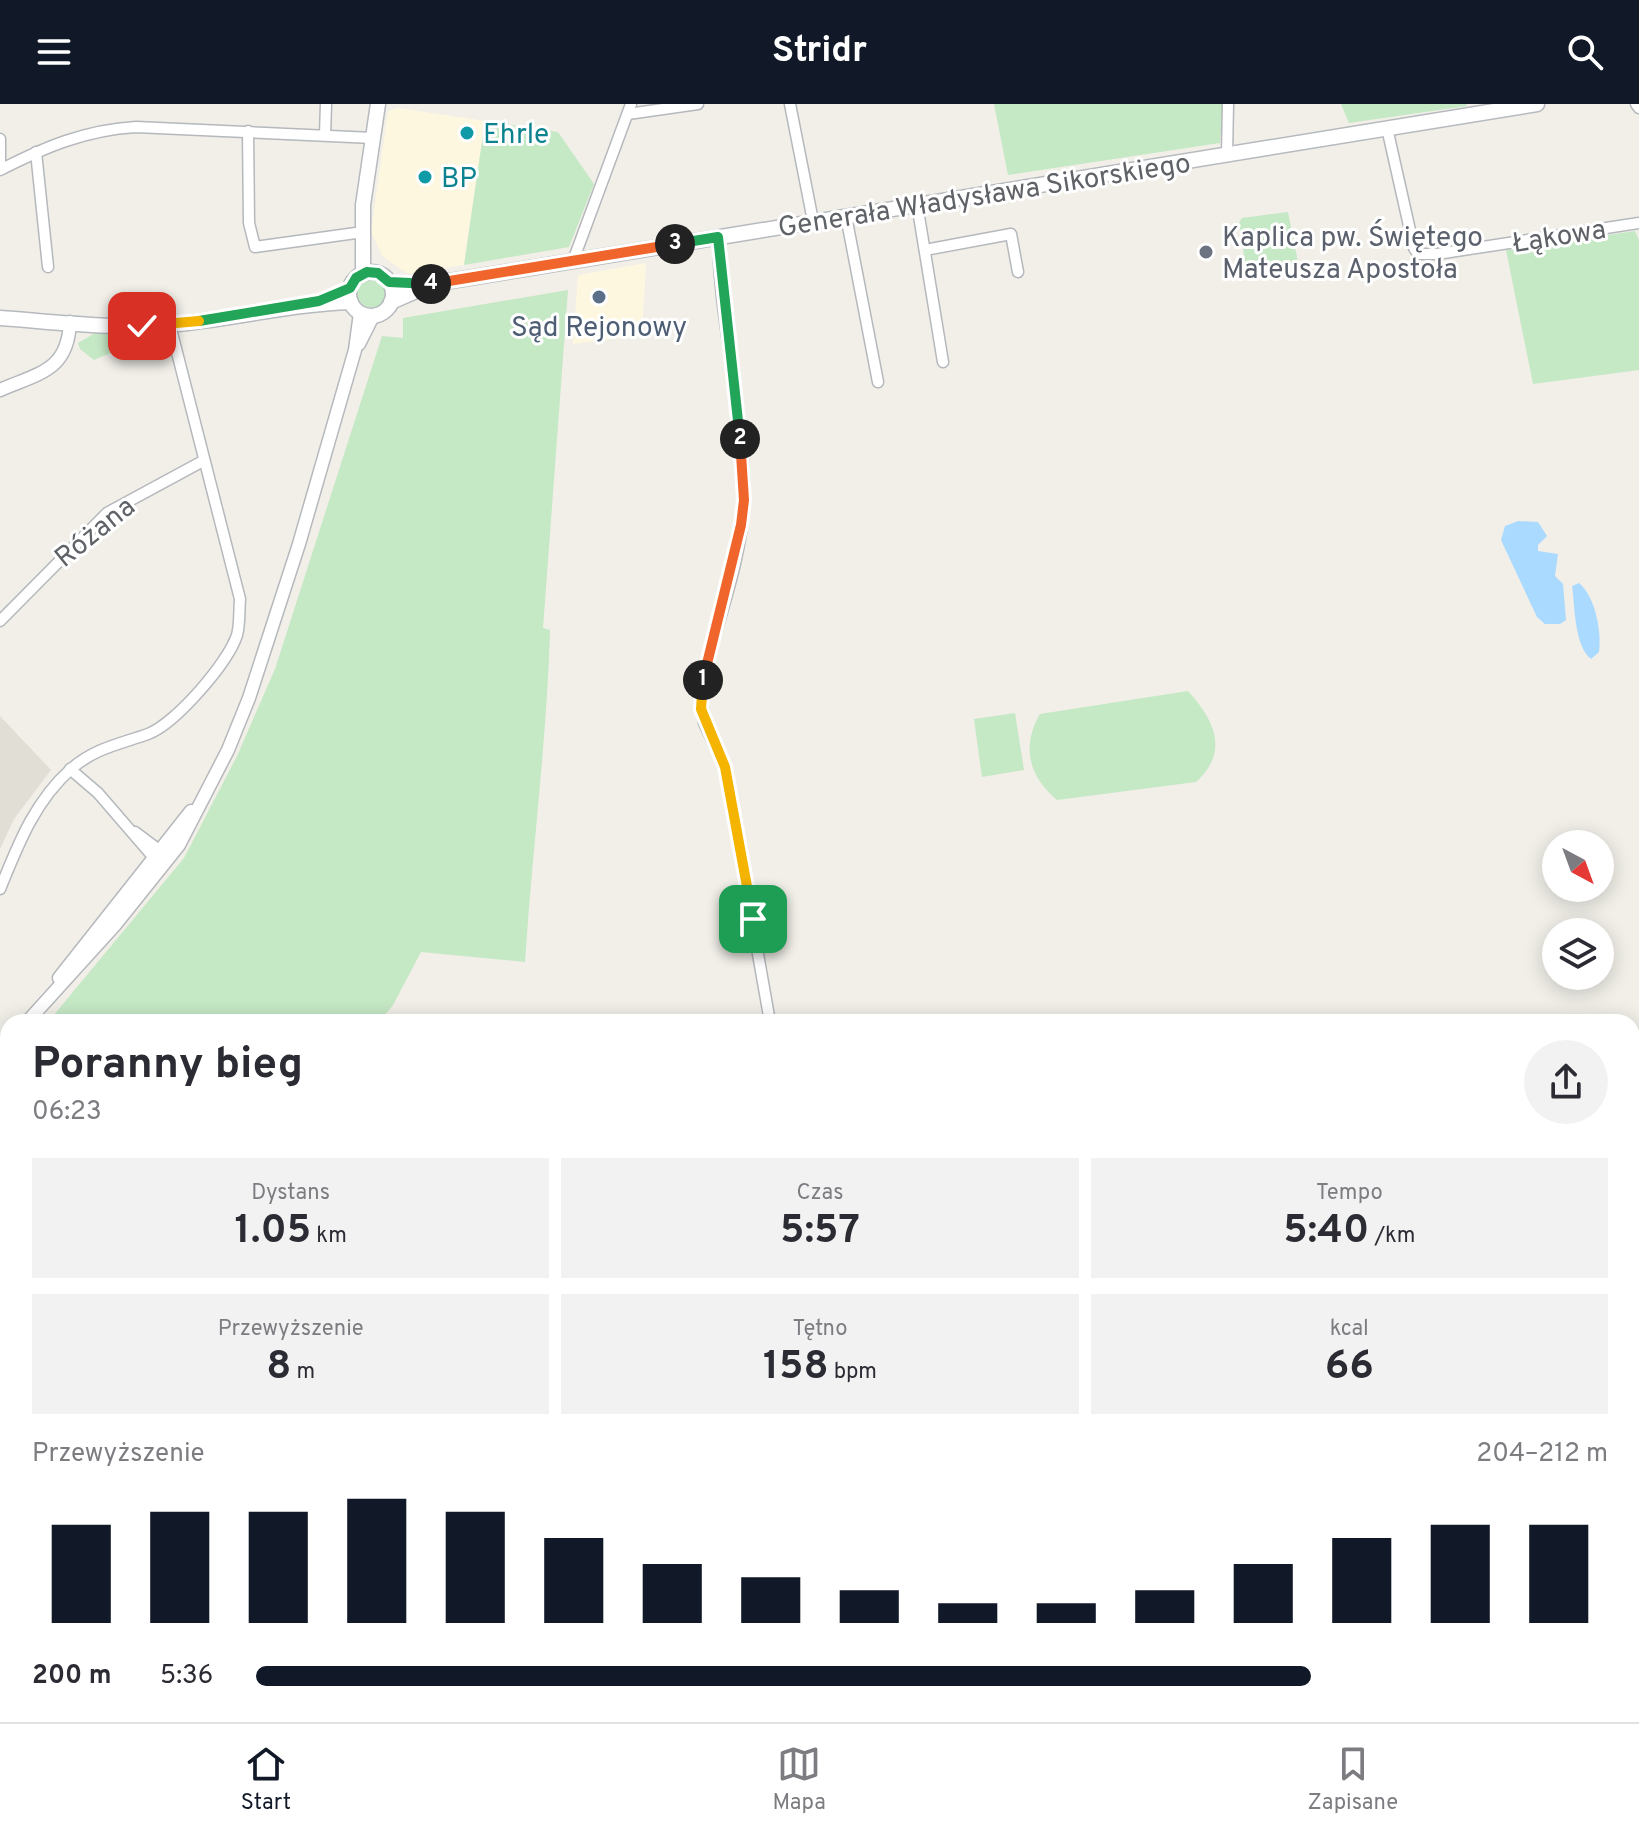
<!DOCTYPE html>
<html lang="pl">
<head>
<meta charset="utf-8">
<style>
  :root { --surface:#fff; --page:#f2f2f3; --text:#2b2b33; --muted:#7c7c81; --line:#e1e1e2; --accent:#111827 }
  body { margin:0; font-family:Overpass,sans-serif; background:var(--page); color:var(--text); height:100vh; display:flex; flex-direction:column; font-size:30px; white-space:nowrap }
  * { box-sizing:border-box; margin:0 }
  p { font-size:26px; color:var(--muted) }
  .icon { flex:none; width:44px; height:44px; fill:none; stroke:currentColor; stroke-width:2; stroke-linecap:round; stroke-linejoin:round }
  .map { position:relative; flex:1; overflow:hidden }
  .drawer { position:absolute; left:0px; top:910px; width:1640px; height:708px; display:flex; flex-direction:column; background:var(--surface); border-radius:24px 24px 0 0; box-shadow:0 4px 20px #0003 }
  .drawer>* { flex:none }
  .needle { width:52px; rotate:139deg }
  .controls { position:absolute; left:1542px; top:726px; display:grid; gap:16px }
  .controls a { display:grid; place-items:center; width:72px; height:72px; border-radius:50%; background:var(--surface); box-shadow:0 4px 20px #0003; font-size:40px }
  .pin { position:absolute; display:grid; place-items:center; width:68px; height:68px; color:#fff; margin:-34px; border-radius:16px; box-shadow:0 4px 12px #0006 }
  .km { position:absolute; width:40px; height:40px; margin:-20px; border-radius:50%; background:#222; color:#fff; font-size:22px; line-height:40px; text-align:center }
  .round { display:grid; place-items:center; flex:none; width:84px; height:84px; border-radius:42px; background:var(--page) }
  .headline { display:flex; align-items:center; justify-content:space-between; height:136px; padding:0 32px }
  h1 { font-size:44px; font-weight:700; line-height:60px }
  .figures { display:grid; grid-template-columns:repeat(3,1fr); gap:12px; height:136px; padding:8px 32px }
  .figures div { display:grid; align-content:center; border-radius:0px; background:var(--page); text-align:center }
  .figures b { font-size:40px; font-weight:700 }
  .figures small { font-size:22px; font-weight:400 }
  .figures p { font-size:22px }
  .chart { height:224px; padding:16px 32px }
  .chart p { display:flex; justify-content:space-between }
  .chart svg { width:100%; height:144px; margin-top:8px; stroke:var(--accent); stroke-width:6 }
  ul { padding:0 32px; list-style:none; font-size:26px }
  li { display:grid; grid-template-columns:128px 96px 1fr; align-items:center; height:60px }
  li i { height:20px; border-radius:10px; background:var(--accent) }
  header { display:flex; justify-content:space-between; align-items:center; height:104px; padding:0 32px; background:var(--accent); color:#fff; font-size:36px; font-weight:700 }
  .tabs { display:flex; justify-content:space-around; align-items:center; height:112px; border-top:2px solid var(--line); background:var(--surface); font-size:22px; color:var(--muted) }
  .tabs a { display:grid; justify-items:center; gap:4px }
  .tabs .active { color:var(--accent) }
  .map>svg:first-child { display:block }
  .commercial { fill:#fef7e0 }
  .industrial { fill:#e0deda }
  .education { fill:#e1ded6 }
  .green { fill:#c5e8c5 }
  .water { fill:#aadaff }
  .lines { fill:none; stroke-linecap:round; stroke-linejoin:round }
  .minor-casing { stroke:#b5b8bc; stroke-width:13 }
  .tertiary-casing { stroke:#b5b8bc; stroke-width:15 }
  .secondary-casing { stroke:#b6babf; stroke-width:17 }
  .minor { stroke:#fff; stroke-width:10 }
  .tertiary { stroke:#fff; stroke-width:12 }
  .secondary { stroke:#fff; stroke-width:14 }
  .split-1-casing { stroke:#fff; stroke-width:16 }
  .split-2-casing { stroke:#fff; stroke-width:16 }
  .split-3-casing { stroke:#fff; stroke-width:16 }
  .split-4-casing { stroke:#fff; stroke-width:16 }
  .split-5-casing { stroke:#fff; stroke-width:16 }
  .split-6-casing { stroke:#fff; stroke-width:16 }
  .split-1 { stroke:#f5b400; stroke-width:10 }
  .split-2 { stroke:#f0652b; stroke-width:10 }
  .split-3 { stroke:#22a559; stroke-width:10 }
  .split-4 { stroke:#f0652b; stroke-width:10 }
  .split-5 { stroke:#22a559; stroke-width:10 }
  .split-6 { stroke:#f5b400; stroke-width:10 }
  .culture-dot { fill:#0f9aa8; stroke:#fff; stroke-width:3 }
  .worship-dot { fill:#6b7280; stroke:#fff; stroke-width:3 }
  .service-dot { fill:#5c6f8a; stroke:#fff; stroke-width:3 }
  .labels { text-anchor:middle; stroke-width:6; stroke-linejoin:round; paint-order:stroke }
  .culture-label { font-size:28px; fill:#0d838f; stroke:#fff; text-anchor:start }
  .street-label { font-size:28px; fill:#5f6368; stroke:#fff }
  .worship-label { font-size:28px; fill:#5b616d; stroke:#fff; text-anchor:start }
  .service-label { font-size:28px; fill:#4e5e75; stroke:#fff }
</style>
</head>
<body>
<header><svg class="icon" aria-label="menu" viewBox="0 0 24 24"><path d="M4 6h16M4 12h16M4 18h16"/></svg>Stridr<svg class="icon" aria-label="search" viewBox="0 0 24 24"><circle cx="10" cy="10" r="6"/><path d="M15 15l6 6"/></svg></header>
<div class="map">
<svg width="1639" height="1618" viewBox="0 0 1639 1618">
  <rect width="100%" height="100%" fill="#f1efe8"/>
  <g class="commercial">
    <polygon points="398,4 485,17 464,161 408,170 383,153 371,128 388,7"/>
    <polygon points="646,159 642,231 573,240 578,171"/>
  </g>
  <polygon class="industrial" points="8,962 8,1136 0,1140 0,970"/>
  <polygon class="education" points="0,612 51,666 14,715 0,745"/>
  <g class="green">
    <polygon points="994,0 1223,0 1220,39 1008,71"/>
    <polygon points="1341,0 1466,0 1467,2 1349,19"/>
    <polygon points="485,17 558,28 594,80 569,143 464,161"/>
    <polygon points="1288,108 1298,158 1293,166 1247,170 1239,119 1242,114"/>
    <polygon points="1635,127 1639,136 1639,266 1533,280 1506,146"/>
    <circle cx="372" cy="189" r="15"/>
    <path d="M568 186 543 524 550 526C547 636 532 747 525 858L421 848 393 901 379 918H48L184 754 237 652 275 565 382 232 403 234V214Z"/>
    <polygon points="97,228 148,228 148,233 94,256 80,245 78,239"/>
    <path d="M1188 587C1214 616 1230 647 1196 678L1057 696C1029 673 1021 642 1040 610Z"/>
    <polygon points="1015,609 1024,666 982,673 974,615"/>
    <polygon points="167,1610 737,1610 746,1618 339,1618 336,1612 329,1618 173,1618"/>
  </g>
  <g class="water">
    <polygon points="1518,417 1538,418 1547,432 1538,441 1538,447 1558,450 1555,472 1563,480 1566,516 1560,520 1545,520 1537,513 1501,436 1505,422"/>
    <path d="M1579 479C1595 492 1602 528 1599 548L1591 555C1574 541 1575 502 1572 482Z"/>
  </g>
  <g class="lines">
    <g class="minor-casing">
      <g id="minor">
        <polyline points="790,0 813,117"/>
        <polyline points="1636,0 1639,4"/>
        <polyline points="628,10 698,0"/>
        <polyline points="1387,24 1414,144 1418,150 1437,150 1639,119"/>
        <polyline points="248,27 249,119 255,143 363,128"/>
        <polyline points="325,31 326,0"/>
        <polyline points="0,35 0,65"/>
        <polyline points="36,48 48,163"/>
        <polyline points="1227,50 1228,0"/>
        <path d="M0 66C45 43 85 26 136 23L373 34"/>
        <polyline points="917,100 943,258"/>
        <polyline points="846,112 878,278"/>
        <path d="M718 133C719 220 745 306 744 394 743 457 715 522 701 584L704 619 725 663 770 918"/>
        <polyline points="925,146 1011,130 1018,168"/>
        <polyline points="573,157 631,0"/>
        <polyline points="0,517 107,409 203,357"/>
        <polyline points="70,665 98,689 155,755 161,757"/>
        <polyline points="135,728 163,749"/>
        <path d="M0 785C18 741 34 698 71 665 95 644 120 640 148 630 175 620 228 559 237 531 240 521 239 506 240 495L170 221"/>
        <polyline points="0,1198 8,1199"/>
        <polyline points="0,1504 8,1514"/>
        <polyline points="85,1610 92,1618"/>
        <polyline points="745,1610 754,1618"/>
        <polyline points="1028,1618 1028,1610"/>
      </g>
    </g>
    <g class="tertiary-casing">
      <g id="tertiary">
        <polyline points="359,240 373,212"/>
        <path d="M0 286C39 269 68 267 70 218"/>
        <polyline points="59,874 191,707"/>
        <polyline points="27,918 115,821 179,741 228,646 249,594 299,440 355,246 360,209"/>
        <polyline points="0,947 8,939"/>
      </g>
    </g>
    <g class="secondary-casing">
      <g id="secondary">
        <circle cx="371" cy="190" r="22"/>
        <polyline points="363,170 363,101 378,0"/>
        <polyline points="391,198 432,180 1537,0"/>
        <path d="M0 214C55 218 112 225 167 221 229 216 289 200 351 198"/>
      </g>
    </g>
    <use href="#minor" class="minor"/>
    <use href="#tertiary" class="tertiary"/>
    <use href="#secondary" class="secondary"/>
  </g>
  <g class="lines">
    <g class="split-1-casing">
      <polyline id="split-1" points="703,576 701,605 725,663 753,815"/>
    </g>
    <g class="split-2-casing">
      <polyline id="split-2" points="703,576 741,421 744,396 740,335"/>
    </g>
    <g class="split-3-casing">
      <polyline id="split-3" points="675,140 718,133 740,335"/>
    </g>
    <g class="split-4-casing">
      <polyline id="split-4" points="431,180 675,140"/>
    </g>
    <g class="split-5-casing">
      <polyline id="split-5" points="199,217 319,197 350,184 356,174 367,168 378,169 389,178 431,180"/>
    </g>
    <g class="split-6-casing">
      <polyline id="split-6" points="142,222 199,217"/>
    </g>
    <use href="#split-1" class="split-1"/>
    <use href="#split-2" class="split-2"/>
    <use href="#split-3" class="split-3"/>
    <use href="#split-4" class="split-4"/>
    <use href="#split-5" class="split-5"/>
    <use href="#split-6" class="split-6"/>
  </g>
  <g class="culture-dot">
    <circle cx="467" cy="29" r="8"/>
    <circle cx="425" cy="73" r="8"/>
  </g>
  <circle class="worship-dot" cx="1206" cy="148" r="8"/>
  <circle class="service-dot" cx="599" cy="193" r="8"/>
  <g class="labels">
    <g class="culture-label">
      <text x="483" y="39">Ehrle</text>
      <text x="441" y="83">BP</text>
    </g>
    <g class="street-label">
      <text transform="translate(984 90) rotate(-9)" y="10">Generała Władysława Sikorskiego</text>
      <text transform="translate(1559 131) rotate(-9)" y="10">Łąkowa</text>
      <text transform="translate(94 427) rotate(-39)" y="10">Różana</text>
    </g>
    <g class="worship-label">
      <text x="1222" y="142">Kaplica pw. Świętego<tspan x="1222" dy="32">Mateusza Apostoła</tspan></text>
    </g>
    <g class="service-label">
      <text x="599" y="232">Sąd Rejonowy</text>
    </g>
  </g>
</svg>
<div class="controls">
<a><svg class="needle" viewBox="-14 -14 28 28"><path d="M0-13l5 13h-10z" fill="#e53935"/><path d="M0 13l5-13h-10z" fill="#7c7c81"/></svg></a>
<a><svg class="icon" aria-label="layers" viewBox="0 0 24 24"><path d="M12 4l9 5-9 5-9-5zM3 14l9 5 9-5"/></svg></a>
</div>
<div class="pin" style="left:753px;top:815px;background:#1e9e55"><svg class="icon" aria-label="arrive" viewBox="0 0 24 24"><path d="M6 21V4h12l-3 4 3 4H6"/></svg></div>
<div class="pin" style="left:142px;top:222px;background:#d93025"><svg class="icon" aria-label="check" viewBox="0 0 24 24"><path d="M5 12l5 5 9-10"/></svg></div>
<b class="km" style="left:703px;top:576px">1</b>
<b class="km" style="left:740px;top:335px">2</b>
<b class="km" style="left:675px;top:140px">3</b>
<b class="km" style="left:431px;top:180px">4</b>
<section class="drawer">
<div class="headline"><div><h1>Poranny bieg</h1><p>06:23</p></div><a class="round"><svg class="icon" aria-label="share" viewBox="0 0 24 24"><path d="M12 15V3M7 8l5-5 5 5M5 13v7h14v-7"/></svg></a></div>
<div class="figures">
<div><p>Dystans</p><b>1.05<small> km</small></b></div>
<div><p>Czas</p><b>5:57</b></div>
<div><p>Tempo</p><b>5:40<small> /km</small></b></div>
</div>
<div class="figures">
<div><p>Przewyższenie</p><b>8<small> m</small></b></div>
<div><p>Tętno</p><b>158<small> bpm</small></b></div>
<div><p>kcal</p><b>66</b></div>
</div>
<div class="chart"><p><span>Przewyższenie</span>204–212 m</p>
<svg viewBox="0 0 160 44" preserveAspectRatio="none"><path d="M5 44V14M15 44V10M25 44V10M35 44V6M45 44V10M55 44V18M65 44V26M75 44V30M85 44V34M95 44V38M105 44V38M115 44V34M125 44V26M135 44V18M145 44V14M155 44V14"/></svg>
</div>
<ul>
<li><b>200 m</b>5:36<i style="width:78%"></i></li>
</ul>
</section>
</div>
<nav class="tabs">
<a class="active"><svg class="icon" aria-label="home" viewBox="0 0 24 24"><path d="M3 11l9-7 9 7M6 9v11h12V9"/></svg>Start</a>
<a><svg class="icon" aria-label="map" viewBox="0 0 24 24"><path d="M3 6l6-2 6 2 6-2v14l-6 2-6-2-6 2zM9 4v14M15 6v14"/></svg>Mapa</a>
<a><svg class="icon" aria-label="saved" viewBox="0 0 24 24"><path d="M7 4h10v16l-5-4-5 4z"/></svg>Zapisane</a>
</nav>
</body>
</html>
